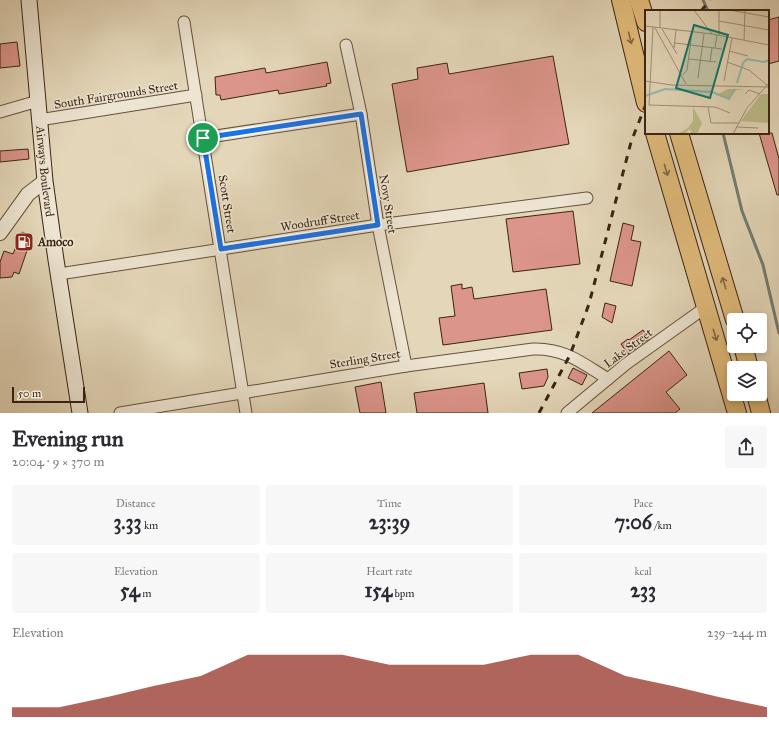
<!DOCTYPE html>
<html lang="en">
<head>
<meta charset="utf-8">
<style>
  :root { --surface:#fff; --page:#f7f7f7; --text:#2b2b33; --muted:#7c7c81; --accent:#8f2418 }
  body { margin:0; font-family:"IM FELL Great Primer",serif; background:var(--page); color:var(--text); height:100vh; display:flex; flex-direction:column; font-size:15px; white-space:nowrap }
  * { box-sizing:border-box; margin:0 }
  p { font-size:13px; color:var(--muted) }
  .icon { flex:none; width:22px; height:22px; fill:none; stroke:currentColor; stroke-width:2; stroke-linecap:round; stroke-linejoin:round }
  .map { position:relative; height:413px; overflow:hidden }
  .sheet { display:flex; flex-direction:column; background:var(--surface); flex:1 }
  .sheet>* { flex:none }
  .tools { position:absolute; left:727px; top:313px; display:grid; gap:8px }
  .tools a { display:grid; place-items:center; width:40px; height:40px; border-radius:4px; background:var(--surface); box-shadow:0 2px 6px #0003; font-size:20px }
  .scale { position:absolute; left:12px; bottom:10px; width:73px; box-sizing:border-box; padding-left:4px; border:2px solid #3b2413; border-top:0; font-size:11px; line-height:14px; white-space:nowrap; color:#3b2413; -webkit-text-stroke:3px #ede5d2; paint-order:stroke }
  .pin { position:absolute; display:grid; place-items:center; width:34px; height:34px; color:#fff; margin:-17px; border:2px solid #fff; border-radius:50%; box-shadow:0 1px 4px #0007 }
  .round { display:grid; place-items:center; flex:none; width:42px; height:42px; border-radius:4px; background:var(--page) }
  .overview { display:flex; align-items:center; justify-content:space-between; height:68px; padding:0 12px }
  h1 { font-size:22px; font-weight:700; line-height:30px }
  .stats { display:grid; grid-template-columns:repeat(3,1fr); gap:6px; height:68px; padding:4px 12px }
  .stats div { display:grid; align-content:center; border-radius:4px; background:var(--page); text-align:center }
  .stats b { font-size:20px; font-weight:700 }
  .stats small { font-size:11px; font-weight:400 }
  .stats p { font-size:11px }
  .chart { height:112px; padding:8px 12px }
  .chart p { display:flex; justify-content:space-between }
  .chart svg { width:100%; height:72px; margin-top:4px; fill:var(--accent); opacity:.7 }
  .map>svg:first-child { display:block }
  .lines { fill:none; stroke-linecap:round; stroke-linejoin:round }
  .stream { stroke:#717d72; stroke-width:3 }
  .building { fill:#dc958b; stroke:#3b2413 }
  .minor-casing { stroke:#65513c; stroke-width:13 }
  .tertiary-casing { stroke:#65513c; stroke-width:16 }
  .secondary-casing { stroke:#3b2413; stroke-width:17 }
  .trunk-casing { stroke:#3b2413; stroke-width:20 }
  .minor { stroke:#ede5d2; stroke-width:11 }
  .tertiary { stroke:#ede5d2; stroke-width:14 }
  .secondary { stroke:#ede5d2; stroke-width:15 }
  .trunk { stroke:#e2bc7c; stroke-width:18 }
  .rail { stroke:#3b2413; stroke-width:3; stroke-dasharray:7 7; stroke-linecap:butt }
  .oneway { stroke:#866842 }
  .route-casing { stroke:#fff; stroke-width:8 }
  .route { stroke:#1a73e8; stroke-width:5 }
  .labels { text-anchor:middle; stroke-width:3; stroke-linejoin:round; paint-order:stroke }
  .street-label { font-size:12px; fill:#3b2413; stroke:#ede5d2 }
  .poi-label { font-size:12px; font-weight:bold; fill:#3b2413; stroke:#ede5d2; text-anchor:start }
  .inset-river { fill:none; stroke:#95b9b2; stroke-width:2 }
  .inset-road { fill:none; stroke:#a08f77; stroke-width:1 }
  .view { fill:#0f766e; fill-opacity:0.15; stroke:#0f766e; stroke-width:2 }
  .inset-edge { fill:none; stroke:#3b2413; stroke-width:2 }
</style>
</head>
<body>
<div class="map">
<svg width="779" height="413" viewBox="0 0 779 413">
  <rect width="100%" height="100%" fill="#e4d7b9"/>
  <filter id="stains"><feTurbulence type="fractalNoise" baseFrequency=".005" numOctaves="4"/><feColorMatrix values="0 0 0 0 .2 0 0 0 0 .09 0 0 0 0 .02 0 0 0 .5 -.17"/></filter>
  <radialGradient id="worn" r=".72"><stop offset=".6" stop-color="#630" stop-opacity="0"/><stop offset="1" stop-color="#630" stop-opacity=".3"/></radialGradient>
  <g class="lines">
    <g class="stream">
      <polyline points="703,0 708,11"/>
      <polyline points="723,133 742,211 763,265 779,333"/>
    </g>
  </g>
  <g class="building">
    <polygon points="779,17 779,61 768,64 768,20"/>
    <polygon points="17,42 20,66 0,68 0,44"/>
    <polygon points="553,56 569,144 407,172 392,84 418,79 417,68 447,63 449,74"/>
    <polygon points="327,62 331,83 326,84 327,86 279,94 278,90 221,100 220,95 216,95 215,77 265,68 266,73"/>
    <polygon points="759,133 772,133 779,159 779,195 777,195"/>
    <polygon points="28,149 29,159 0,162 0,151"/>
    <polygon points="573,211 580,264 513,272 506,219"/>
    <polygon points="623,223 634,226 631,240 641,242 632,286 610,281"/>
    <polygon points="22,232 32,236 19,274 14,272 12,277 0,278 0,262 4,251 13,254"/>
    <polygon points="462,284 462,289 472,287 474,299 546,289 552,330 443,345 439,318 455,316 451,286"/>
    <polygon points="605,303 616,306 612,323 602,317"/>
    <polygon points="643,330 649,339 628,354 621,344 628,339 629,340"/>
    <polygon points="669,351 687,375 666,392 680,409 675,413 592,413"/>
    <polygon points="573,368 587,375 582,385 568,378"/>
    <polygon points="547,369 548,377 544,386 522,389 519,373"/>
    <polygon points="381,382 386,413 360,413 355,387"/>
    <polygon points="484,383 488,413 417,413 414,393"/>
  </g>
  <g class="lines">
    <g class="minor-casing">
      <g id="minor">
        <polyline points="184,22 246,413"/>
        <polyline points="346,45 361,114 378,225 406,366"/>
        <polyline points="0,112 38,101"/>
        <polyline points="39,120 196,95"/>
        <polyline points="203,138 361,114"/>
        <polyline points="59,274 378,225 587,198"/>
        <path d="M120 413 406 366 533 349C565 348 582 363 608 379"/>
        <polyline points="567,413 626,364 706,307"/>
      </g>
    </g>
    <g class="tertiary-casing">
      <polyline id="tertiary" points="0,233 28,194 45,181"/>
    </g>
    <g class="secondary-casing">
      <g id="secondary">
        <path id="s1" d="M29 0 45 181 56 260 80 413"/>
      </g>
    </g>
    <g class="trunk-casing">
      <g id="trunk">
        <polyline points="621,0 646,103"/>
        <polyline points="639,0 646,22"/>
        <polyline points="655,133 737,413"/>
        <polyline points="679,133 735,320"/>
        <polyline points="743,346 749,368"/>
        <polyline points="756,394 761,413"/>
      </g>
    </g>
    <use href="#minor" class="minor"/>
    <use href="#tertiary" class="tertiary"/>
    <use href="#secondary" class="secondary"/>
    <use href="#trunk" class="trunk"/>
    <g class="rail">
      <polyline points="701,11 710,0"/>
      <polyline points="539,413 570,355 589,304 631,142 646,104"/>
    </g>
  </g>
  <defs><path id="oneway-shaft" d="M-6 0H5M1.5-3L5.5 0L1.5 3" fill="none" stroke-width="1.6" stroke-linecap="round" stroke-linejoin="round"/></defs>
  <g class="oneway">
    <use href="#oneway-shaft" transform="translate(630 38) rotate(76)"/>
    <use href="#oneway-shaft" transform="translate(666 170) rotate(74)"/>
    <use href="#oneway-shaft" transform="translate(724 283) rotate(-107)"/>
    <use href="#oneway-shaft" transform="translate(715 335) rotate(73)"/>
  </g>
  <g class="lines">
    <g class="route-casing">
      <polygon id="route" points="361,114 378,225 221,249 203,138"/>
    </g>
    <use href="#route" class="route"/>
  </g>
  <defs>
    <g id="fuel-square" transform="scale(1)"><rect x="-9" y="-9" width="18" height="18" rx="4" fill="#8f2418" stroke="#ede5d2"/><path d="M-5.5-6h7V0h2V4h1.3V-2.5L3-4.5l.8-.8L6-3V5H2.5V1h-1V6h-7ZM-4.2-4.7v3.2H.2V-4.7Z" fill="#fff"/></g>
  </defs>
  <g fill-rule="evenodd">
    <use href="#fuel-square" x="24" y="242"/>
  </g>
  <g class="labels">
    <g class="street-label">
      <text transform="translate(116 95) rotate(-9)" y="4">South Fairgrounds Street</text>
      <text dy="4" stroke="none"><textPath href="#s1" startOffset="172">Airways Boulevard</textPath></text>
      <text transform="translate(227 204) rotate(81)" y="4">Scott Street</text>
      <text transform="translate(388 204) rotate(81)" y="4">Novy Street</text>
      <text transform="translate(320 221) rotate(-9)" y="4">Woodruff Street</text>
      <text transform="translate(628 348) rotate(-37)" y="4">Lake Street</text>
      <text transform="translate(365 359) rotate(-9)" y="4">Sterling Street</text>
    </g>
    <g class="poi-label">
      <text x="38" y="246">Amoco</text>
    </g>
  </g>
  <g transform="translate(645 10)">
    <rect width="124" height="124" fill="#e4d7b9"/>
    <path d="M83 79H100L91 80 84 89 71 85ZM116 84H124V113L96 111ZM48 97 57 113 52 124H43L47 122 44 119 40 124H33L43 118 48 111Z" fill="#bcbc8a"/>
    <path class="inset-river" d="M92 73 98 53 102 49 119 52 124 50M0 86 20 79 67 82 84 89 90 79"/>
    <path class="inset-road" d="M49 0 67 24M84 0 124 7M74 11 124 20M0 16 67 24 124 35M8 17 4 95 70 97 85 103M10 18 41 74M15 18V0M17 19 32 44M74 25V0M99 30 100 0M30 33 77 39M29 38 31 20M70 38 72 25M84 41 103 46M44 49 71 52M65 51 67 38M82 52 104 60 122 75M38 65 42 60 47 22M53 68 59 24M0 71 26 75 124 77M79 71 87 28M100 84 104 80 115 84M63 97 66 113H94M92 117 113 118M88 124 102 98 124 73"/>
    <path class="view" d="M49 15 83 25 65 88 31 78Z"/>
    <rect width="124" height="124" class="inset-edge"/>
  </g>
  <rect width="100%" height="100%" filter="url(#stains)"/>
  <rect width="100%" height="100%" fill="url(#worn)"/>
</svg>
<div class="tools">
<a><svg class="icon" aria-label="locate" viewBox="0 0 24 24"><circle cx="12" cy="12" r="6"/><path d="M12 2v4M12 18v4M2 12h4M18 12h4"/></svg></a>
<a><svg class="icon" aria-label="layers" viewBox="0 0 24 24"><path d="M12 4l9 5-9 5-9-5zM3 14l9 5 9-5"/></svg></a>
</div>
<div class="scale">50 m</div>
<div class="pin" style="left:203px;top:138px;background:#1e9e55"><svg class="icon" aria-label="arrive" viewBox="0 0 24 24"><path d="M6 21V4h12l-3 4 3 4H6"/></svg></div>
</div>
<section class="sheet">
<div class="overview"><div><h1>Evening run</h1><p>20:04 · 9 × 370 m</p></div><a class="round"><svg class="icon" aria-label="share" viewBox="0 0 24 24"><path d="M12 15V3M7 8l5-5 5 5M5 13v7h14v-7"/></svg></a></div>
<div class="stats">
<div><p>Distance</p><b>3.33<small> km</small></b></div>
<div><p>Time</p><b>23:39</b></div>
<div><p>Pace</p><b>7:06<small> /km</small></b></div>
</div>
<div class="stats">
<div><p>Elevation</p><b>54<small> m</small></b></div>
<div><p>Heart rate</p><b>154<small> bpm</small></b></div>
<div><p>kcal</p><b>233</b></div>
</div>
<div class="chart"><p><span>Elevation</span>239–244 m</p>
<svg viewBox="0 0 160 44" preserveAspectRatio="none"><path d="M0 44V38L10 38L20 32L30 25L40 19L50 6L60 6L70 6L80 12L90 12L100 12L110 6L120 6L130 19L140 25L150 32L160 38V44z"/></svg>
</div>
</section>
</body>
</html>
